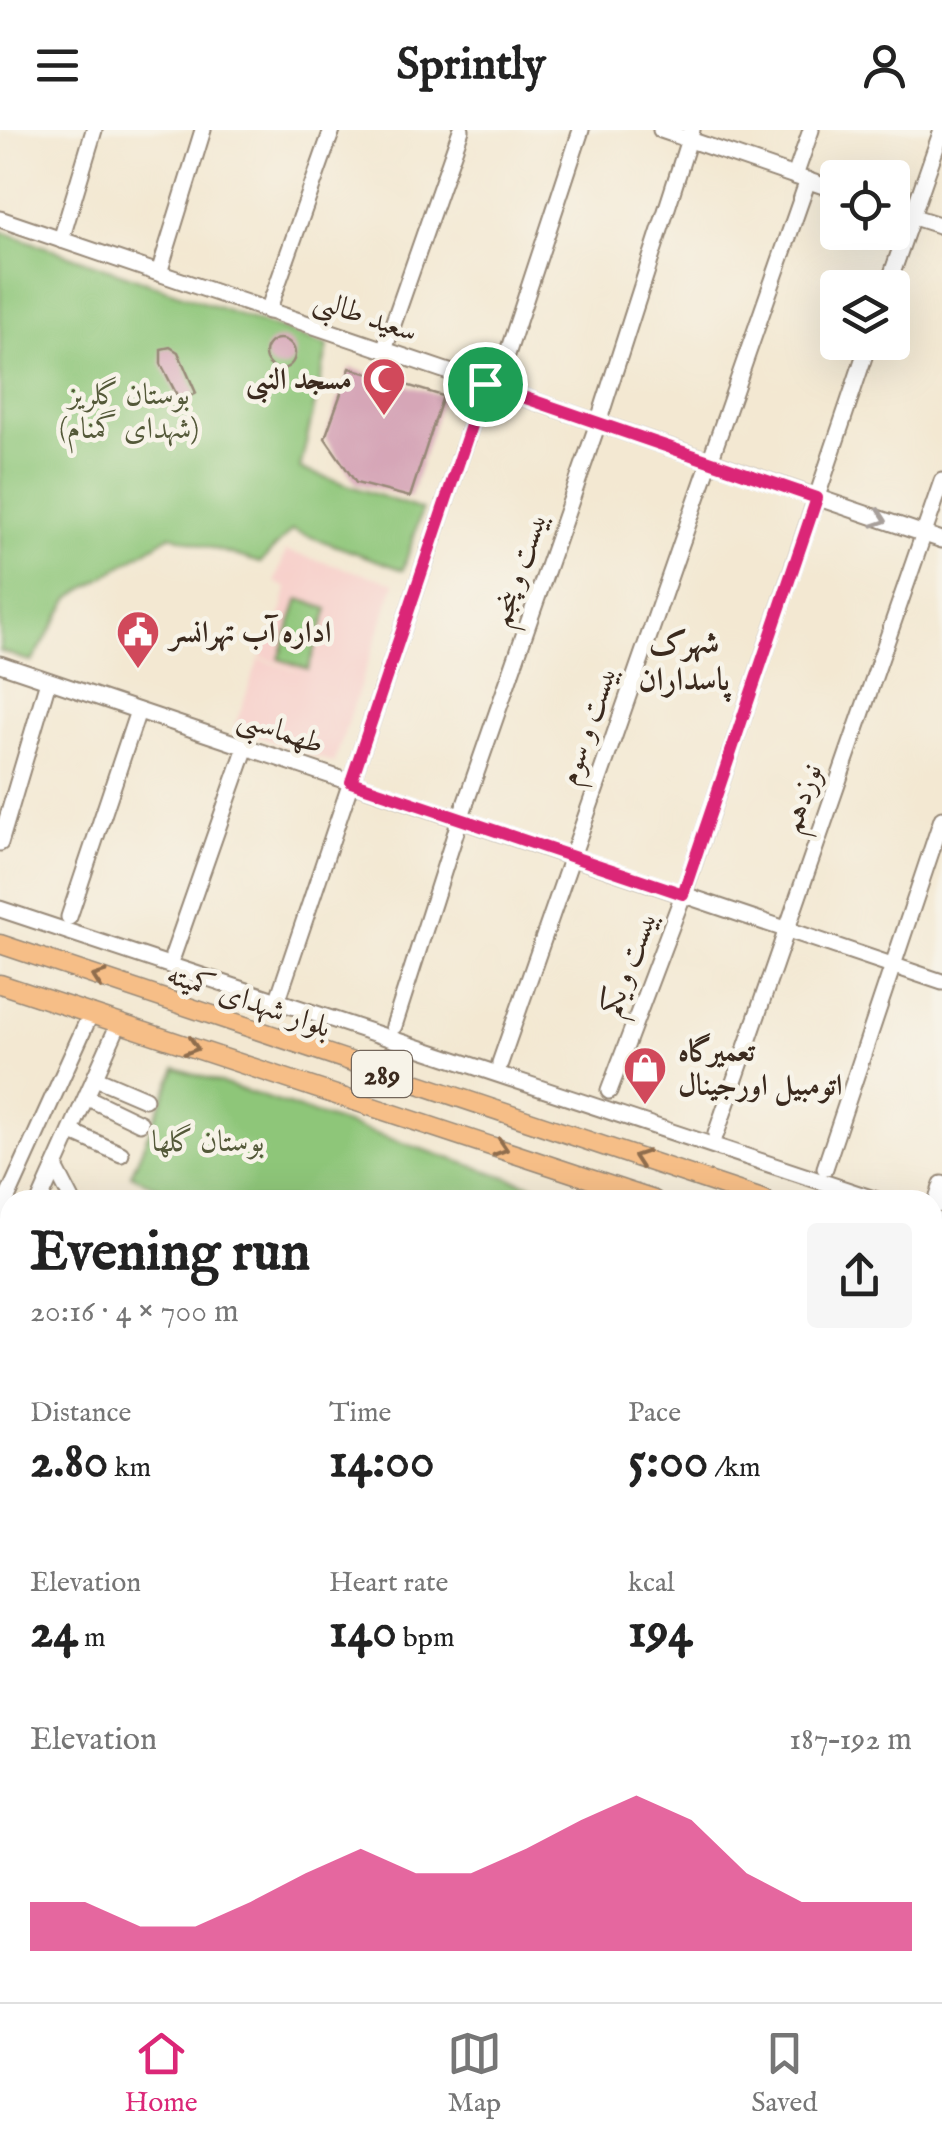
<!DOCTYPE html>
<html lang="en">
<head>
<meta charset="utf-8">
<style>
  :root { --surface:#fff; --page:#f6f6f6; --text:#222; --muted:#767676; --line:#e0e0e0; --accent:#db2777 }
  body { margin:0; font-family:"IM FELL English",Amiri,serif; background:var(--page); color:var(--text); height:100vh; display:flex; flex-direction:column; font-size:38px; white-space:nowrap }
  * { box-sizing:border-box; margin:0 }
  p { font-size:32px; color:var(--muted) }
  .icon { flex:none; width:55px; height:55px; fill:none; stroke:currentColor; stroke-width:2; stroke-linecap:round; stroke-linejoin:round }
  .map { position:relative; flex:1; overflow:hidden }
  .side { position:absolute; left:0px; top:1060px; width:942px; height:812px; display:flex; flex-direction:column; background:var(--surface); border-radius:30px 30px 0 0; box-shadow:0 10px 40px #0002 }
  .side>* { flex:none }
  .fabs { position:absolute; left:820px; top:30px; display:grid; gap:20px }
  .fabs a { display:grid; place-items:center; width:90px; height:90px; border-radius:10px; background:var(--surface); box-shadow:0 10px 40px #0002; font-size:50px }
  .pin { position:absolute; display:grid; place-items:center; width:85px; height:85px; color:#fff; margin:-42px; border:5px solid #fff; border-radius:50%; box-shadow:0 2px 10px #0007 }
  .round { display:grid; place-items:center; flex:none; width:105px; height:105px; border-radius:10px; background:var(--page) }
  .summary { display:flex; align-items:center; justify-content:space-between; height:170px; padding:0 30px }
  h1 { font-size:55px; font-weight:700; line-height:75px }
  .metrics { display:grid; grid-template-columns:repeat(3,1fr); gap:15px; height:170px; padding:10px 30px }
  .metrics div { display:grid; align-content:center }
  .metrics b { font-size:50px; font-weight:700 }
  .metrics small { font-size:28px; font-weight:400 }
  .metrics p { font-size:28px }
  .chart { height:280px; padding:20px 30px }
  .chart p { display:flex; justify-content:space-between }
  .chart svg { width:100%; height:180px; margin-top:10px; fill:var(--accent); opacity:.7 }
  header { display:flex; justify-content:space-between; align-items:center; height:130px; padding:0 30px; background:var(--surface); font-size:45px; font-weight:700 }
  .tab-bar { display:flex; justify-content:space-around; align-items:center; height:140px; border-top:2px solid var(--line); background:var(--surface); font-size:28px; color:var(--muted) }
  .tab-bar a { display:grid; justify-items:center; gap:5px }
  .tab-bar .on { color:var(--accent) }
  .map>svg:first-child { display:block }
  .built { fill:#f7d0cb }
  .green { fill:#8ec679; stroke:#64784c; stroke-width:2.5 }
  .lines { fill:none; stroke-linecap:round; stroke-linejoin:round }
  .taxiway { stroke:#978978; stroke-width:40 }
  .building { fill:#d6a6b7 }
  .minor-casing { stroke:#978978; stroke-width:19 }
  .major-casing { stroke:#978978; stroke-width:21 }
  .minor { stroke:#fff; stroke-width:15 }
  .major { stroke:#f6be87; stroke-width:18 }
  .oneway { stroke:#a79f9a }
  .oneway2 { stroke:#8f6d4d }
  .route-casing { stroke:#fff; stroke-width:20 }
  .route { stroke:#db2777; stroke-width:12 }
  .labels { text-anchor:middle; stroke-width:9; stroke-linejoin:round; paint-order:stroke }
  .shield { fill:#f7f3e8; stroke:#73665b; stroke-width:2.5 }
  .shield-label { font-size:28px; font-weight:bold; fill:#3b2a1e }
  .street-label { font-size:30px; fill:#3b2a1e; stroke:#f7f3e8 }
  .poi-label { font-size:30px; font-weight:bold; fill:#3b2a1e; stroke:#f7f3e8; text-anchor:start }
  .park-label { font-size:30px; fill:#545939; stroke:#f7f3e8 }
  .neighbourhood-label { font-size:32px; font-weight:bold; fill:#3b2a1e; stroke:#f7f3e8 }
</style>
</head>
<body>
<header><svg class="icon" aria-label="menu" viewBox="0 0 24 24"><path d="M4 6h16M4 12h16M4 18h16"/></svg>Sprintly<svg class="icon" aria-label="person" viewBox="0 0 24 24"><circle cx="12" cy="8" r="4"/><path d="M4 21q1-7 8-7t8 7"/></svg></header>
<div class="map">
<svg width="942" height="1872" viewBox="0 0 942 1872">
  <rect width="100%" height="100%" fill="#f7f3e8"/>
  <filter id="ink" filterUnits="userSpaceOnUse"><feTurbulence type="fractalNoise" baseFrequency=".01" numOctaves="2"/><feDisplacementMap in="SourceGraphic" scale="20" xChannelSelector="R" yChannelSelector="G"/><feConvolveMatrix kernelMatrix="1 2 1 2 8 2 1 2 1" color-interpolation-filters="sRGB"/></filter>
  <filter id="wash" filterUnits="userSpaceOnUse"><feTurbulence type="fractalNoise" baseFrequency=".0048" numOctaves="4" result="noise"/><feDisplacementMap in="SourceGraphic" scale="40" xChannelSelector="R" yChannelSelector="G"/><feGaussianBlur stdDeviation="2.25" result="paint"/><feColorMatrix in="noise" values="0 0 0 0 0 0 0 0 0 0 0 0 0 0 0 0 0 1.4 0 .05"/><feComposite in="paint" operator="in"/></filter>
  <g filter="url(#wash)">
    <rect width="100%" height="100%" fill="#f3e8d2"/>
    <polygon class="built" points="286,421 395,453 334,633 234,598 259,529 302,543 260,527 280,489 287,458 275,452"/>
    <g class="green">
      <polygon points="0,101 328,216 300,339 422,380 403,440 292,400 260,433 171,405 70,468 32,532 0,521"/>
      <polygon points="299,469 328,479 308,539 279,529"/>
      <polygon points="176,938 576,1070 183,1070 131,1045"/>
      <polygon points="933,1186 942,1189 942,1433 932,1428"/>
    </g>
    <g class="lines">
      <g class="taxiway">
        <polyline points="932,1818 942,1823"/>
        <polyline points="224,1862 243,1872"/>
        <polyline points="506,1872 510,1862"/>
        <polyline points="748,1872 752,1862"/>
        <polyline points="865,1872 870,1862"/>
      </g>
    </g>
    <g id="blocks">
      <g class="building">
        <circle cx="280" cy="224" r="15"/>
        <polygon points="170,217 178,222 196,263 180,271 161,234 161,219"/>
        <polygon points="350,238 443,266 410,367 356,353 325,308"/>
      </g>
    </g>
  </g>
  <g filter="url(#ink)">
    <use href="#blocks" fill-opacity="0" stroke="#978978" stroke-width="2.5"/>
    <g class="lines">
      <g class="minor-casing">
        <g id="minor">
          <polyline points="661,0 838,61"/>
          <polyline points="795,46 811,0"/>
          <polyline points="892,80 942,96"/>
          <polyline points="0,89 942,410"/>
          <polyline points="61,110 94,0"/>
          <polyline points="159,143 203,0"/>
          <polyline points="887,158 942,0"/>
          <polyline points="268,181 332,0"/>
          <polyline points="384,220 461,0"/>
          <polyline points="496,258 581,0"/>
          <polyline points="0,534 942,852"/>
          <polyline points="0,713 48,551"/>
          <polyline points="0,779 877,1070"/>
          <polyline points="69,787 138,581"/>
          <polyline points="173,825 246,617"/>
          <polyline points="280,863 485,254"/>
          <polyline points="394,896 460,689 598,293 692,0"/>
          <polyline points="500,933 808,50"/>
          <polyline points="96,948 145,969"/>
          <polyline points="609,961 683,765 869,212"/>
          <polyline points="88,968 140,993"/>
          <polyline points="72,1002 121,1024"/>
          <polyline points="716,1004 942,351"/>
          <polyline points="55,1037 72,1070"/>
          <polyline points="825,1038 942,689"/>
          <polyline points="40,1070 119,893"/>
          <polyline points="935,1076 942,1054"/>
          <polyline points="0,1084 91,883"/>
          <polyline points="932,1089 942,1092"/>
          <polyline points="0,1153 10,1132"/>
          <polyline points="932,1479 942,1484"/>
          <polyline points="932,1526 942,1530"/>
          <polyline points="932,1586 942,1572"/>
          <polyline points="6,1872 10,1759"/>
          <polyline points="170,1872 175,1862"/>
        </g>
      </g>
      <g class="major-casing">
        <g id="major">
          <polyline points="0,814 765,1070"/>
          <polyline points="0,854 654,1070"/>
          <polyline points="932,1127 942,1131"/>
          <polyline points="932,1165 942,1168"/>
        </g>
      </g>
      <use href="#minor" class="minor"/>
      <use href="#major" class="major"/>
    </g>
    <defs><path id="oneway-chevron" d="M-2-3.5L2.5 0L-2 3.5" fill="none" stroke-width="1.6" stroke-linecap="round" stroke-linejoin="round" transform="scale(2.5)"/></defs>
    <use class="oneway" href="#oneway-chevron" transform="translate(880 389) rotate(19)"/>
    <g class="oneway2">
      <use href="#oneway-chevron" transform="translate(99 848) rotate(-161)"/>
      <use href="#oneway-chevron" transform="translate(192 917) rotate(18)"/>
      <use href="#oneway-chevron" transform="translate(501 1018) rotate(18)"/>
      <use href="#oneway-chevron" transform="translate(640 1028) rotate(-161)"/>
    </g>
  </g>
  <g class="lines" filter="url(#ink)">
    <g class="route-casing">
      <polygon id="route" points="485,254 817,368 683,764 351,652"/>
    </g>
    <use href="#route" class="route"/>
  </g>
  <defs>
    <g id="mosque-pin" transform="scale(2.25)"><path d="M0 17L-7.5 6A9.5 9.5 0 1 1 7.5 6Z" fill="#d1495b" stroke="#f7f3e8"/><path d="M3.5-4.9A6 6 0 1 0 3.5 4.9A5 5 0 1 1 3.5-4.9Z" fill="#fff"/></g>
    <g id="civic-pin" transform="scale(2.25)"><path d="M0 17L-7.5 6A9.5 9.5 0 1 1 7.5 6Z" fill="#d1495b" stroke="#f7f3e8"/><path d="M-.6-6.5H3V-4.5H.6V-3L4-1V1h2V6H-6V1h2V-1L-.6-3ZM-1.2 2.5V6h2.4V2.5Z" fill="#fff"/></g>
    <g id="shop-pin" transform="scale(2.25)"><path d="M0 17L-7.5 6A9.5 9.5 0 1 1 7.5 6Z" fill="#d1495b" stroke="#f7f3e8"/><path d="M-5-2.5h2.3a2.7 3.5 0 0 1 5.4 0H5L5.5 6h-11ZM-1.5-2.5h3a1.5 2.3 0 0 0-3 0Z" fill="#fff"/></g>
  </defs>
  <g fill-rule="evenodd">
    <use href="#mosque-pin" x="384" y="249"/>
    <use href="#civic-pin" x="138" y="502"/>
    <use href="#shop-pin" x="645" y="938"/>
  </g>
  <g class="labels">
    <rect class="shield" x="352" y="921" width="60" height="46" rx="8"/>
    <g class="shield-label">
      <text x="382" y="954">289</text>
    </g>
    <g class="street-label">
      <text transform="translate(366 185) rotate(19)" y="10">سعید طالبی</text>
      <text transform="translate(518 439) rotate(-71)" y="10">بیست و پنجم</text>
      <text transform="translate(587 595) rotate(-71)" y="10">بیست و سوم</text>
      <text transform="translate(281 600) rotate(19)" y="10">طهماسبی</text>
      <text transform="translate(801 668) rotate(-71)" y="10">نوزدهم</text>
      <text transform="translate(628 833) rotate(-69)" y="10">بیست و یکم</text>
      <text transform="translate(249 870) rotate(19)" y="10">بلوار شهدای کمیته</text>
    </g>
    <g class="poi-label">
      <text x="352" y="259" text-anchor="end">مسجد النبی</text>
      <text x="170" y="512">اداره آب تهرانسر</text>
      <text x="678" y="931">تعمیرگاه<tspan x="678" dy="34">اتومبیل اورجینال</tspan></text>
    </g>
    <g class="park-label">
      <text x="129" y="274">بوستان گلریز<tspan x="129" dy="34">(شهدای گمنام)</tspan></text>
      <text x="208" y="1021">بوستان گلها</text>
    </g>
    <g class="neighbourhood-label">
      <text x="684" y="523">شهرک<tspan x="684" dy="37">پاسداران</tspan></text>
    </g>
  </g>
</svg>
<div class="fabs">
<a><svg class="icon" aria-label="locate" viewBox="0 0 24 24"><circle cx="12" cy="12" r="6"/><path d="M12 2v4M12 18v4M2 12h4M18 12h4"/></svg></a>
<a><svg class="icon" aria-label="layers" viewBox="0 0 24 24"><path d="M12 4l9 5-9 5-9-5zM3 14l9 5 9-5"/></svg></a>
</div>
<div class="pin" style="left:485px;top:254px;background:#1e9e55"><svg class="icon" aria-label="arrive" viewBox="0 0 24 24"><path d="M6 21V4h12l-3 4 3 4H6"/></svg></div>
<section class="side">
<div class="summary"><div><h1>Evening run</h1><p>20:16 · 4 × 700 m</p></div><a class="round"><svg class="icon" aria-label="share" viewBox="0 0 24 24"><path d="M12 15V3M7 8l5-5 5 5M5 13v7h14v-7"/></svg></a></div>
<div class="metrics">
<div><p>Distance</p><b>2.80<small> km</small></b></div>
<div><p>Time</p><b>14:00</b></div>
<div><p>Pace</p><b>5:00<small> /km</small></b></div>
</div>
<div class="metrics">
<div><p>Elevation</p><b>24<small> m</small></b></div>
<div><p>Heart rate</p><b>140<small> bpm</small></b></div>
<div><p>kcal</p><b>194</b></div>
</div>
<div class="chart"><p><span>Elevation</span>187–192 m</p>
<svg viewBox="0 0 160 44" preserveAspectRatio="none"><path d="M0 44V32L10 32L20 38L30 38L40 32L50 25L60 19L70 25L80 25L90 19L100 12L110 6L120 12L130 25L140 32L150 32L160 32V44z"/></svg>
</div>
</section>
</div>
<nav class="tab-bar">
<a class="on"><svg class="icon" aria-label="home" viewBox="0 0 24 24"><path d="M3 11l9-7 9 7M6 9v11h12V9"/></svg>Home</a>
<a><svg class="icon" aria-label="map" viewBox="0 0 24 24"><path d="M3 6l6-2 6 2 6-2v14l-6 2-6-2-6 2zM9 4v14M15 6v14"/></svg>Map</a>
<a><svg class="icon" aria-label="saved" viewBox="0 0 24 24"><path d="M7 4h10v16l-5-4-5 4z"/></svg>Saved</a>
</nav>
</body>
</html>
